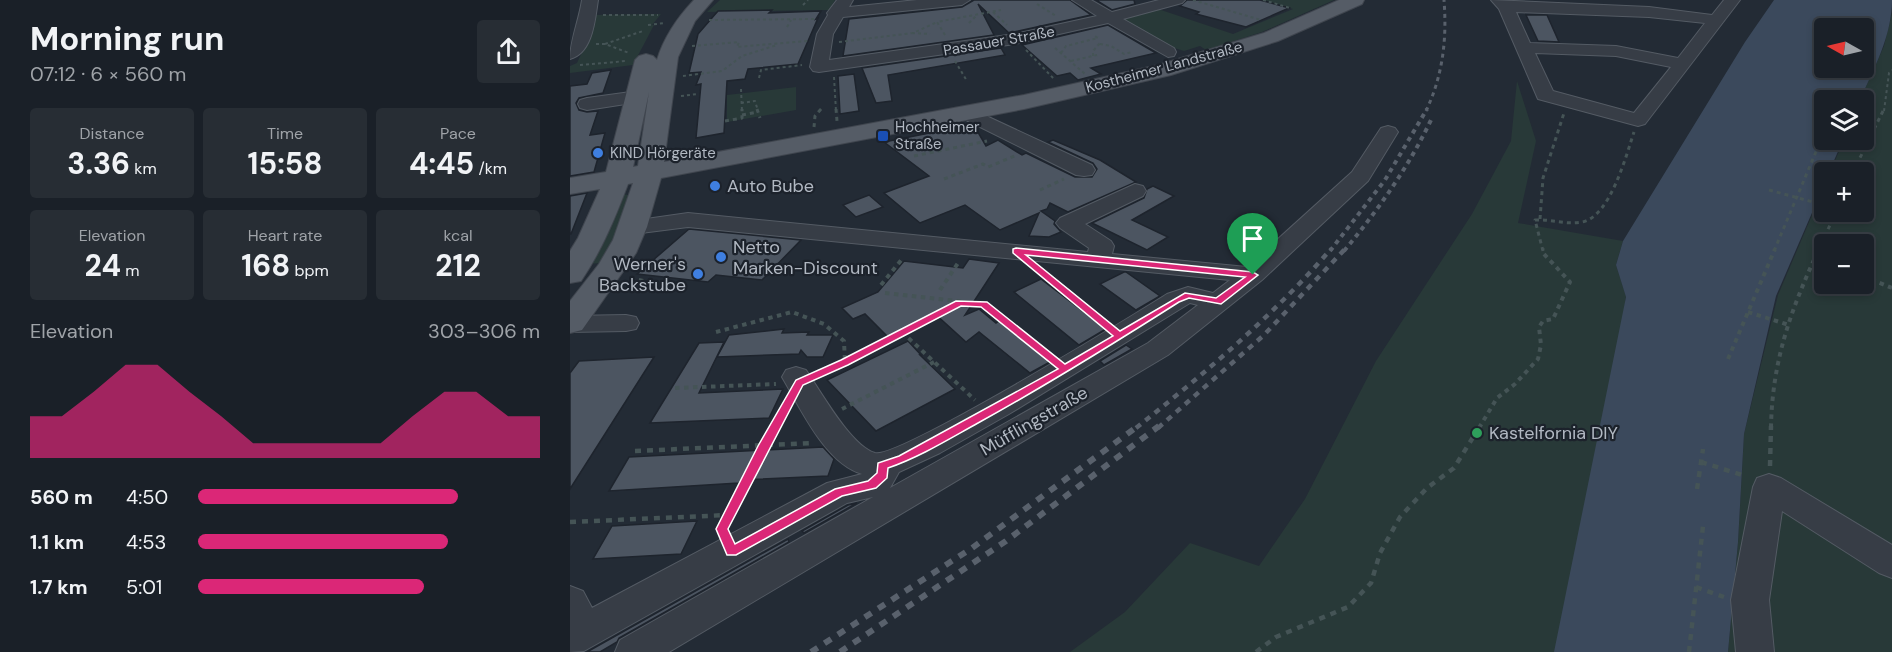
<!DOCTYPE html>
<html lang="en">
<head>
<meta charset="utf-8">
<style>
  :root { --surface:#1a2028; --page:#272d34; --text:#f1f3f6; --muted:#9fa3a8; --line:#383e45; --accent:#db2777 }
  body { margin:0; font-family:"DM Sans",sans-serif; background:var(--page); color:var(--text); height:100vh; display:flex; flex-direction:column; font-size:22px; white-space:nowrap }
  * { box-sizing:border-box; margin:0 }
  p { font-size:20px; color:var(--muted) }
  .icon { flex:none; width:33px; height:33px; fill:none; stroke:currentColor; stroke-width:2; stroke-linecap:round; stroke-linejoin:round }
  .map { position:relative; flex:1; overflow:hidden }
  .details { display:flex; flex-direction:column; background:var(--surface); width:570px }
  .details>* { flex:none }
  .needle { width:39px; rotate:278deg }
  .controls { position:absolute; left:1244px; top:18px; display:grid; gap:12px }
  .controls a { display:grid; place-items:center; width:60px; height:60px; border-radius:6px; background:var(--surface); box-shadow:0 3px 9px #0003,0 0 0 2px var(--line); font-size:30px }
  .pin { position:absolute; display:grid; place-items:center; width:51px; height:51px; color:#fff; margin:-62px -26px; border-radius:50% 50% 50% 0; rotate:-45deg; box-shadow:0 0 6px #0007 }
  .pin .icon { rotate:45deg }
  .round { display:grid; place-items:center; flex:none; width:63px; height:63px; border-radius:6px; background:var(--page) }
  .headline { display:flex; align-items:center; justify-content:space-between; height:102px; padding:0 30px }
  h1 { font-size:33px; font-weight:700; line-height:45px }
  .figures { display:grid; grid-template-columns:repeat(3,1fr); gap:9px; height:102px; padding:6px 30px }
  .figures div { display:grid; align-content:center; border-radius:6px; background:var(--page); text-align:center }
  .figures b { font-size:30px; font-weight:700 }
  .figures small { font-size:16px; font-weight:400 }
  .figures p { font-size:16px }
  .chart { height:168px; padding:12px 30px }
  .chart p { display:flex; justify-content:space-between }
  .chart svg { width:100%; height:108px; margin-top:6px; fill:var(--accent); opacity:.7 }
  ul { padding:0 30px; list-style:none; font-size:20px }
  li { display:grid; grid-template-columns:96px 72px 1fr; align-items:center; height:45px }
  li i { height:15px; border-radius:8px; background:var(--accent) }
  main { display:flex; flex:1; min-height:0 }
  .map>svg:first-child { display:block }
  .green { fill:#283938; fill-rule:evenodd }
  .water { fill:#3b495c; fill-rule:evenodd }
  .building { fill:#4c5561; stroke:#1e242d; stroke-width:1.5 }
  .lines { fill:none; stroke-linecap:round; stroke-linejoin:round }
  .minor-casing { stroke:#545b64; stroke-width:2 }
  .major-casing { stroke:#40464f; stroke-width:2 }
  .path-far3 { stroke:#455456; stroke-width:2; stroke-dasharray:3 3; stroke-linecap:butt }
  .path-far2 { stroke:#455456; stroke-width:3; stroke-dasharray:4 4; stroke-linecap:butt }
  .path-far1 { stroke:#455456; stroke-width:4; stroke-dasharray:4.5 4.5; stroke-linecap:butt }
  .path { stroke:#455456; stroke-width:4.5; stroke-dasharray:6 6; stroke-linecap:butt }
  .minor { fill:#373d46; fill-rule:evenodd }
  .major { fill:#555c66; fill-rule:evenodd }
  .rail-far3 { stroke:#59616c; stroke-width:3; stroke-dasharray:4 4; stroke-linecap:butt }
  .rail-far2 { stroke:#59616c; stroke-width:4; stroke-dasharray:4.5 4.5; stroke-linecap:butt }
  .rail-far1 { stroke:#59616c; stroke-width:4.5; stroke-dasharray:6 6; stroke-linecap:butt }
  .rail { stroke:#59616c; stroke-width:6; stroke-dasharray:8 8; stroke-linecap:butt }
  .route { fill:#db2777; stroke:#fff; stroke-width:1.5; fill-rule:evenodd }
  .transit-dot { fill:#1a4fb4; stroke:#1c222b; stroke-width:2 }
  .shop-dot { fill:#3f7fe0; stroke:#1c222b; stroke-width:2 }
  .leisure-dot { fill:#2e9e5b; stroke:#1c222b; stroke-width:2 }
  .labels { text-anchor:middle; stroke-width:4.5; stroke-linejoin:round; paint-order:stroke }
  .far-street-label { font-size:15px; fill:#b1b8c2; stroke:#1c222b }
  .far-poi-label { font-size:15px; fill:#b1b8c2; stroke:#1c222b; text-anchor:start }
  .poi-label { font-size:18px; fill:#b1b8c2; stroke:#1c222b; text-anchor:start }
  .street-label { font-size:18px; fill:#b1b8c2; stroke:#1c222b }
</style>
</head>
<body>
<main>
<section class="details">
<div class="headline"><div><h1>Morning run</h1><p>07:12 · 6 × 560 m</p></div><a class="round"><svg class="icon" aria-label="share" viewBox="0 0 24 24"><path d="M12 15V3M7 8l5-5 5 5M5 13v7h14v-7"/></svg></a></div>
<div class="figures">
<div><p>Distance</p><b>3.36<small> km</small></b></div>
<div><p>Time</p><b>15:58</b></div>
<div><p>Pace</p><b>4:45<small> /km</small></b></div>
</div>
<div class="figures">
<div><p>Elevation</p><b>24<small> m</small></b></div>
<div><p>Heart rate</p><b>168<small> bpm</small></b></div>
<div><p>kcal</p><b>212</b></div>
</div>
<div class="chart"><p><span>Elevation</span>303–306 m</p>
<svg viewBox="0 0 160 44" preserveAspectRatio="none"><path d="M0 44V27L10 27L20 17L30 6L40 6L50 17L60 27L70 38L80 38L90 38L100 38L110 38L120 27L130 17L140 17L150 27L160 27V44z"/></svg>
</div>
<ul>
<li><b>560 m</b>4:50<i style="width:76%"></i></li>
<li><b>1.1 km</b>4:53<i style="width:73%"></i></li>
<li><b>1.7 km</b>5:01<i style="width:66%"></i></li>
</ul>
</section>
<div class="map">
<svg width="1322" height="652" viewBox="0 0 1322 652">
  <rect width="100%" height="100%" fill="#232b35"/>
  <g class="green">
    <polygon points="150,0 265,0 259,10 137,12"/>
    <polygon points="694,0 764,0 692,32 636,50 630,46 614,51 595,45 553,20 585,8 663,34 723,9"/>
    <path d="M1322 13V652H1158L1168 542 1174 434 1208 295 1254 187V212H1293V172H1260L1274 140H1293V100H1290L1314 46ZM1254 244H1293V284H1254Z"/>
    <polygon points="91,14 82,25 84,25 63,65 0,73 0,66 7,63 17,41 23,15"/>
    <polygon points="947,81 966,141 948,223 1053,241 1046,265 1056,296 1052,327 985,652 500,652 555,612 620,543 689,566 735,499 806,361 902,214 941,141"/>
    <polygon points="226,87 226,110 157,122 157,95"/>
    <polygon points="53,194 58,195 51,223 32,263 16,264"/>
  </g>
  <path class="water" d="M1204 0H1322C1322 36 1304 68 1290 100H1254V140H1273L1259 172H1254V185L1206 296 1174 434 1168 542 1158 652H984L1056 297 1046 265 1053 241 1175 42ZM1254 28H1293V68H1254Z"/>
  <g class="building">
    <polygon points="404,0 500,0 521,15 439,33 408,4 424,35 273,56 279,19 392,7"/>
    <polygon points="526,0 564,0 565,4 542,10"/>
    <polygon points="617,0 690,0 719,8 676,27 626,14 629,12 610,6"/>
    <polygon points="202,10 199,13 251,11 246,19 248,18 228,64 178,69 175,79 157,81 154,133 126,138 131,84 126,85 131,72 119,73 128,34 148,11"/>
    <polygon points="956,15 977,15 989,42 968,41"/>
    <polygon points="538,25 586,53 521,68 531,74 508,80 500,73 487,76 452,45"/>
    <polygon points="431,48 435,55 318,75 322,101 306,103 292,68"/>
    <polygon points="41,70 33,93 9,98 6,103 9,110 17,112 28,111 20,135 35,133 24,172 0,176 0,86 17,84 22,73"/>
    <polygon points="284,74 289,111 270,114 268,76"/>
    <polygon points="400,125 405,127 416,146 428,140 452,155 456,153 505,177 522,177 527,169 523,163 478,142 483,140 530,160 566,182 498,212 480,203 477,209 471,211 485,221 484,224 491,232 479,237 459,236 469,213 430,230 395,205 350,223 314,193 359,176 314,142"/>
    <polygon points="583,186 604,196 562,220 598,237 577,250 522,223 574,198 577,189"/>
    <polygon points="17,193 1,234 0,234 0,196"/>
    <polygon points="299,195 313,207 286,217 273,205"/>
    <polygon points="119,229 231,240 192,280 146,275 138,282 67,274"/>
    <polygon points="399,259 429,263 395,315 409,309 426,323 429,321 480,362 460,373 409,332 396,342 365,314 318,337 295,314 283,319 272,308 308,292 334,261 393,268"/>
    <polygon points="554,272 556,272 590,296 566,310 530,284"/>
    <polygon points="471,279 536,329 509,345 444,292"/>
    <polygon points="214,329 212,333 239,332 237,335 263,335 253,357 237,357 231,350 229,354 147,357 159,335"/>
    <polygon points="338,341 351,355 350,355 385,389 306,431 257,380"/>
    <polygon points="154,342 129,393 213,389 199,418 80,423 129,343"/>
    <polygon points="556,345 562,349 534,365 530,361"/>
    <polygon points="84,357 0,489 0,373 9,361"/>
    <polygon points="253,447 264,459 258,476 171,480 169,483 39,491 59,457"/>
    <polygon points="287,503 234,533 232,531 278,505"/>
    <polygon points="127,521 111,554 23,559 42,526"/>
    <polygon points="218,539 219,542 49,638 47,642 30,652 17,652"/>
  </g>
  <g class="lines">
    <g class="minor-casing">
      <g id="minor">
        <path d="M12 0H28C25 19 23 53 0 59 0 41 9 20 12 0Z"/>
        <polygon points="267,0 283,0 279,7 347,0 400,0 392,5 273,17 263,34 259,60 445,34 527,16 502,0 521,0 542,12 589,0 615,0 612,3 553,19 604,48 606,52 604,56 598,57 538,23 445,44 249,72 243,71 240,67 247,34 258,15 257,13"/>
        <path d="M921 0 1079 7 1142 15 1154 0H1170L1075 124 1068 126 968 99 929 9ZM946 12 1079 17 1135 23 1108 58 1046 46 960 43ZM965 53 1046 56 1101 67 1064 113 983 91Z"/>
        <polygon points="68,91 75,93 77,97 75,101 17,110 10,108 8,104 10,100 17,98"/>
        <polygon points="397,107 522,165 525,170 522,175 514,176 506,175 390,117 387,113 390,109"/>
        <path d="M818 126 825 128 828 132 798 181 692 280 598 355 99 652H45L50 640 303 497 277 503 14 651 0 652V586L13 591 22 608 257 483 292 474C255 463 231 409 212 377L216 370 226 367 236 370C251 392 281 446 305 453 328 459 562 316 597 294L618 287 643 293 660 280 118 227 63 234 55 232 51 227 55 222 118 213 518 252 519 248 490 228 486 223 490 218 565 184 573 186 576 191 573 196 515 224 541 241 544 246 542 254 677 267 782 172 811 128ZM620 303 628 305 578 343 320 488 329 472 370 453 439 414Z"/>
        <polygon points="56,315 66,317 69,323 66,329 56,331 0,332 0,316"/>
        <polygon points="1199,474 1211,478 1322,545 1322,578 1309,573 1212,511 1199,600 1204,652 1166,652 1161,600 1183,487 1187,478"/>
      </g>
    </g>
    <g class="major-casing">
      <path id="major" d="M124 0H143L125 21 108 57 94 162 454 95 588 65 694 33 769 0H794L792 4 708 41 601 75 454 109 91 178 77 227 66 253 12 330 0 333V301L29 264 43 240 63 183 58 184C45 218 32 250 11 281L0 283V251L8 238 30 189 0 194V178L36 172 65 60 69 56 76 54 83 56 87 60C94 37 107 18 124 0ZM79 92 68 166 63 167Z"/>
    </g>
    <g class="path-far3">
      <polyline points="623,0 691,20"/>
      <polyline points="693,0 720,8"/>
      <polyline points="467,4 486,16"/>
      <polyline points="233,5 238,0"/>
      <polyline points="423,12 437,25"/>
      <polyline points="33,15 88,15"/>
      <polyline points="139,20 247,19"/>
      <polyline points="399,23 407,15"/>
      <polyline points="78,25 95,23"/>
      <polyline points="217,27 221,20"/>
      <polyline points="342,33 360,34"/>
      <polyline points="375,35 367,22 431,10"/>
      <polyline points="269,42 343,33 367,22"/>
      <polyline points="26,44 35,44 59,53"/>
      <polyline points="35,44 73,31"/>
      <polyline points="530,44 541,46 554,54 562,52"/>
      <polyline points="122,46 169,42 167,47 238,41"/>
      <polyline points="485,48 515,74"/>
      <polyline points="456,50 484,79"/>
      <polyline points="491,53 496,46 528,38 523,35"/>
      <polyline points="523,56 523,51 531,42"/>
      <polyline points="385,61 397,81"/>
      <polyline points="501,61 527,55"/>
      <polyline points="10,65 56,61"/>
      <polyline points="113,76 152,71 172,56 207,45"/>
      <polyline points="264,77 266,111"/>
      <polyline points="189,78 191,70 232,65"/>
      <polyline points="171,89 172,111"/>
      <polyline points="111,96 128,94"/>
      <polyline points="171,103 185,101 188,111"/>
      <polyline points="249,111 252,108"/>
      <polyline points="1314,111 1319,73 1322,70"/>
    </g>
    <g class="path-far2">
      <polyline points="187,109 190,118"/>
      <polyline points="266,109 267,121"/>
      <polyline points="172,115 188,112"/>
      <polyline points="155,121 172,118 172,109"/>
      <polyline points="244,127 245,116 251,109"/>
      <polyline points="344,156 417,141"/>
      <polyline points="1283,172 1314,109"/>
      <polyline points="374,179 413,164 418,167 447,155"/>
      <polyline points="470,190 494,179"/>
      <polyline points="1199,190 1254,205"/>
      <polyline points="970,219 973,178 994,113"/>
      <path d="M973 251 965 220C981 219 996 225 1012 222 1040 217 1056 156 1064 132"/>
      <polyline points="1204,251 1248,147"/>
      <polyline points="1248,251 1266,212"/>
    </g>
    <g class="path-far1">
      <polyline points="1242,267 1254,267"/>
      <polyline points="471,272 533,322"/>
      <polyline points="1293,276 1322,288"/>
      <polyline points="60,278 83,283"/>
      <polyline points="311,285 333,258"/>
      <polyline points="370,290 388,263"/>
      <polyline points="315,293 413,304 478,356"/>
      <polyline points="1178,312 1219,325"/>
      <polyline points="146,332 222,312 254,324 274,341 275,363 389,303"/>
      <polyline points="332,332 405,400"/>
      <polyline points="1158,359 1205,249"/>
      <polyline points="248,375 275,363"/>
      <polyline points="105,388 206,384"/>
      <polyline points="272,409 364,362"/>
      <polyline points="204,428 217,404"/>
      <polyline points="909,428 927,398 945,384 968,359 971,345 969,327 973,321 983,319 1000,282 974,254 973,249"/>
      <path d="M1201 428C1202 361 1221 309 1249 249"/>
    </g>
    <g class="path">
      <polyline points="65,451 243,443"/>
      <polyline points="1131,462 1172,475"/>
      <polyline points="1200,466 1201,426"/>
      <polyline points="1127,489 1133,449"/>
      <polyline points="158,515 205,426"/>
      <polyline points="0,522 158,515 152,529"/>
      <polyline points="1126,587 1154,597"/>
      <polyline points="686,652 706,637 778,607 801,583 810,553 830,517 857,488 884,468 910,426"/>
      <polyline points="1119,652 1133,526"/>
    </g>
    <use href="#minor" class="minor"/>
    <use href="#major" class="major"/>
    <path class="rail-far3" d="M856 111C873 75 877 39 874 0"/>
    <g class="rail-far2">
      <polyline points="760,251 815,180 857,109"/>
      <path d="M774 251C808 210 838 168 861 120"/>
    </g>
    <g class="rail-far1">
      <path d="M566 428C635 373 703 316 761 249"/>
      <polyline points="588,428 694,335 775,249"/>
    </g>
    <g class="rail">
      <polyline points="241,652 402,548 568,426"/>
      <polyline points="270,652 436,541 589,426"/>
    </g>
  </g>
  <path class="route" d="M446 248 683 272 688 275 651 304 619 298 609 302C543 344 477 385 408 423 379 439 350 457 318 468L317 478 306 488 272 496 166 555H157L146 529 188 446 226 380 271 360 386 301 417 302 495 364 543 336 443 253V249ZM456 255 675 277 646 298 615 293 550 331ZM391 306 411 307 488 369 329 456 308 463 307 473 298 481 265 489 165 544 158 529 233 385 278 365Z"/>
  <rect class="transit-dot" x="307" y="130" width="12" height="12" rx="3"/>
  <g class="shop-dot">
    <circle cx="28" cy="153" r="6"/>
    <circle cx="145" cy="186" r="6"/>
    <circle cx="151" cy="257" r="6"/>
    <circle cx="128" cy="274" r="6"/>
  </g>
  <circle class="leisure-dot" cx="907" cy="433" r="6"/>
  <g class="labels">
    <g class="far-street-label">
      <text transform="translate(429 41) rotate(-10)" y="5">Passauer Straße</text>
      <text transform="translate(594 67) rotate(-15)" y="5">Kostheimer Landstraße</text>
    </g>
    <g class="far-poi-label">
      <text x="325" y="132">Hochheimer<tspan x="325" dy="17">Straße</tspan></text>
      <text x="40" y="158">KIND Hörgeräte</text>
    </g>
    <g class="poi-label">
      <text x="157" y="192">Auto Bube</text>
      <text x="163" y="253">Netto<tspan x="163" dy="21">Marken-Discount</tspan></text>
      <text x="116" y="270" text-anchor="end">Werner's<tspan x="116" dy="21">Backstube</tspan></text>
      <text x="919" y="439">Kastelfornia DIY</text>
    </g>
    <g class="street-label">
      <text transform="translate(464 421) rotate(-30)" y="6">Müfflingstraße</text>
    </g>
  </g>
</svg>
<div class="controls">
<a><svg class="needle" viewBox="-14 -14 28 28"><path d="M0-13l5 13h-10z" fill="#e53935"/><path d="M0 13l5-13h-10z" fill="#9fa3a8"/></svg></a>
<a><svg class="icon" aria-label="layers" viewBox="0 0 24 24"><path d="M12 4l9 5-9 5-9-5zM3 14l9 5 9-5"/></svg></a>
<a>+</a>
<a>−</a>
</div>
<div class="pin" style="left:683px;top:275px;background:#1e9e55"><svg class="icon" aria-label="arrive" viewBox="0 0 24 24"><path d="M6 21V4h12l-3 4 3 4H6"/></svg></div>
</div>
</main>
</body>
</html>
